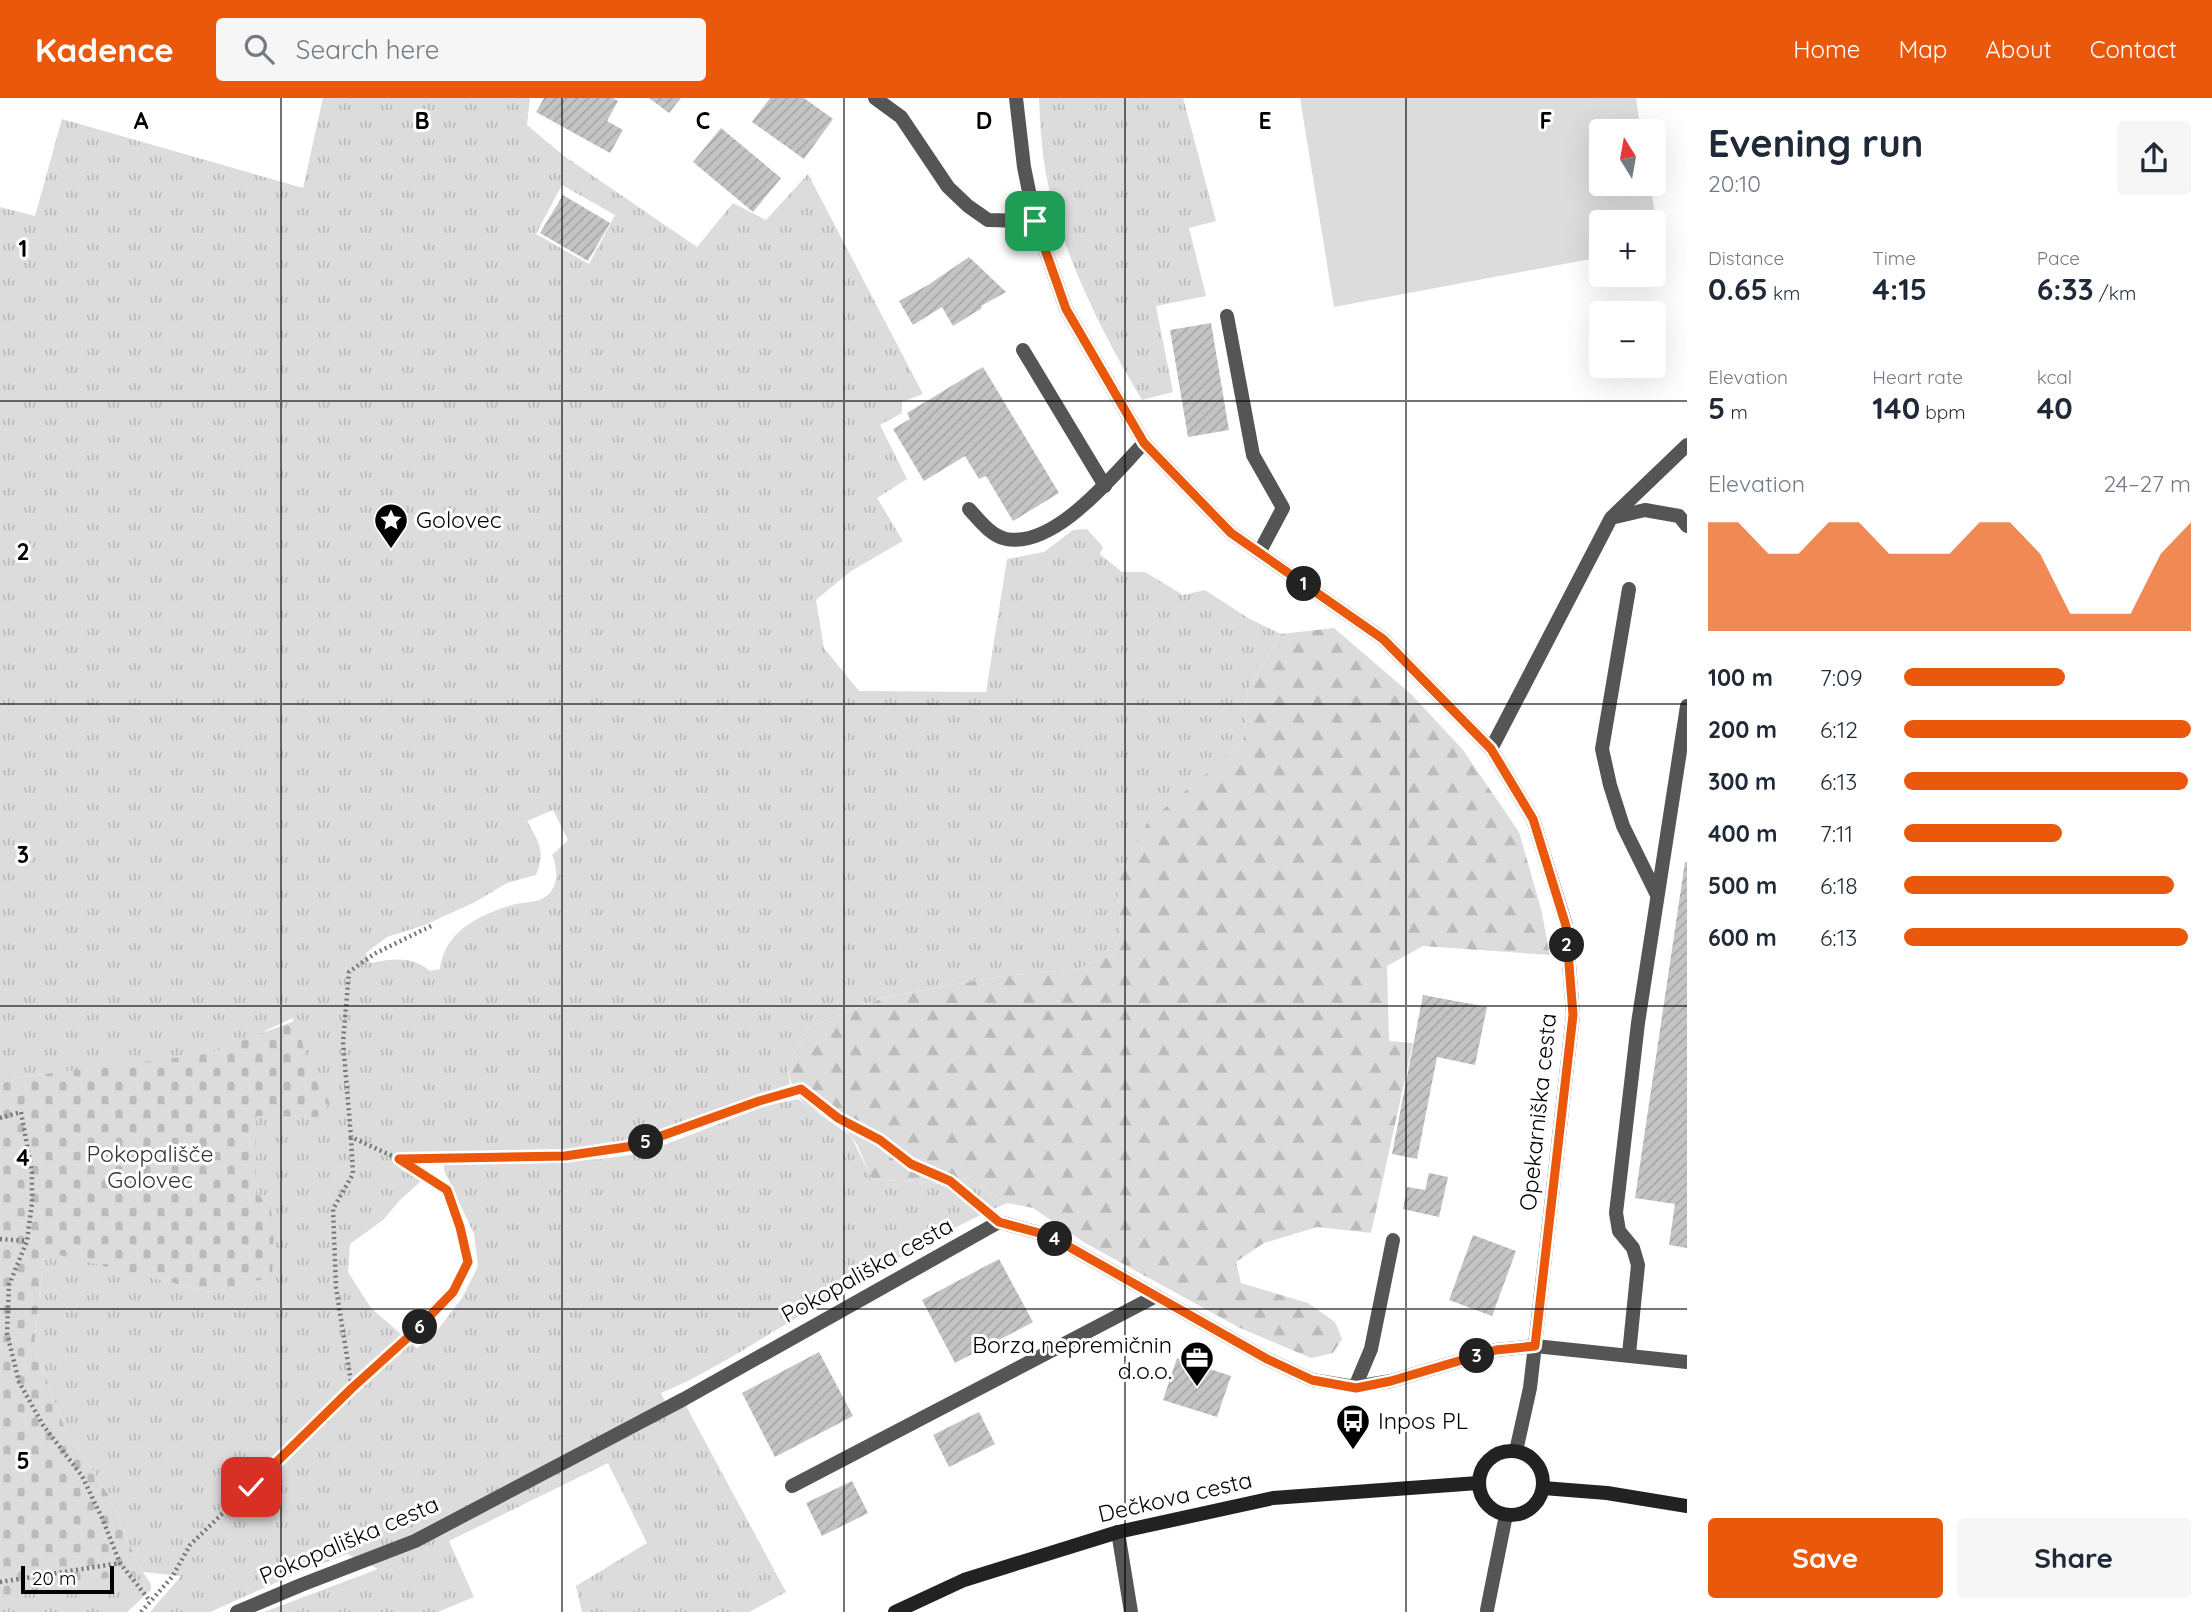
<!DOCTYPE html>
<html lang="en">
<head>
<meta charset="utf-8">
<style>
  :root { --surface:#fff; --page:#f6f6f7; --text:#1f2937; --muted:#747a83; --accent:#ea580c }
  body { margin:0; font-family:Quicksand,sans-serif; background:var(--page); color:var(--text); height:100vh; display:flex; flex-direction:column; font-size:26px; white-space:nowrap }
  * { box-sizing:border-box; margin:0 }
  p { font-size:23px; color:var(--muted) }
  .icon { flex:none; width:38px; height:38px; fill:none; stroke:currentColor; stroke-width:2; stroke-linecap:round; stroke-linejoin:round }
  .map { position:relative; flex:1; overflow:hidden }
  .drawer { display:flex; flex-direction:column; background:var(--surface); width:525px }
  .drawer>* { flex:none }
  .needle { width:46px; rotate:349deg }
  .buttons { position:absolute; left:1589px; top:21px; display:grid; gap:14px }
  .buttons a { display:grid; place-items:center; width:77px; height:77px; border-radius:7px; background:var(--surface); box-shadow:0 7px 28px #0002; font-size:35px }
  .scale { position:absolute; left:21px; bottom:18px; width:93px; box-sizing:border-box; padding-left:7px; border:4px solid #000; border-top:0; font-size:19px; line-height:24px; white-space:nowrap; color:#000; -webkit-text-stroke:5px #fff; paint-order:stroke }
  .pin { position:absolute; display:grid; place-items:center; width:60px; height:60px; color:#fff; margin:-30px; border-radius:14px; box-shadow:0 4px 10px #0006 }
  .km { position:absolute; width:35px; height:35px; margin:-18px; border-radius:50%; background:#222; color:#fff; font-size:19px; line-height:35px; text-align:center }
  .round { display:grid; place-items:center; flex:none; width:74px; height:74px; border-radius:7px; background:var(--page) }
  .overview { display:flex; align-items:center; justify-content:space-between; height:119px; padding:0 21px }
  h1 { font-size:38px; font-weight:800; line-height:52px }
  .figures { display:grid; grid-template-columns:repeat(3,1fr); gap:10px; height:119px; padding:7px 21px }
  .figures div { display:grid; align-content:center }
  .figures b { font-size:30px; font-weight:800 }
  .figures small { font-size:19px; font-weight:400 }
  .figures p { font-size:19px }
  .chart { height:196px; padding:14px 21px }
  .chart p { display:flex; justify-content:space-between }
  .chart svg { width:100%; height:126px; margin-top:7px; fill:var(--accent); opacity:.7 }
  .cta { display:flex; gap:14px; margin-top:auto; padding:14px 21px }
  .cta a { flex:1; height:80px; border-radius:7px; background:var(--accent); color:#fff; font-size:28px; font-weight:800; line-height:80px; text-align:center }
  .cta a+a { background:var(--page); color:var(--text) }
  ul { padding:0 21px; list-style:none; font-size:23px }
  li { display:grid; grid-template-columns:112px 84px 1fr; align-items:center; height:52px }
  li i { height:18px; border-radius:9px; background:var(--accent) }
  header { display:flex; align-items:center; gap:42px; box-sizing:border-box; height:98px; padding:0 35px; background:var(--accent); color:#fff }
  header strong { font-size:33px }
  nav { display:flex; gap:38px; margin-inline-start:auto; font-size:24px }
  .search { width:490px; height:63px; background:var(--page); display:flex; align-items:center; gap:18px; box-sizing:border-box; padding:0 24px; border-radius:7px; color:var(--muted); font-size:26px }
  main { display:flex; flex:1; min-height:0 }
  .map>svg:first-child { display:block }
  .grass { fill:url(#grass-tufts); fill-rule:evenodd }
  .forest { fill:url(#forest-firs) }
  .cemetery { fill:url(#cemetery-stones) }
  .park { fill:#dcdcdc }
  .building { fill:url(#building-hatch) }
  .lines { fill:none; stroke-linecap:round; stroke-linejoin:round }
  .path { stroke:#777; stroke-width:4.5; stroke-dasharray:2 3.5; stroke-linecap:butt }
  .lane { stroke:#555; stroke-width:14 }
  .street { stroke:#555; stroke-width:14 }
  .secondary { stroke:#222; stroke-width:14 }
  .route-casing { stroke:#fff; stroke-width:14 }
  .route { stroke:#ea580c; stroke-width:9 }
  .grid { fill:none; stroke:#000; stroke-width:2; stroke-opacity:0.55 }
  .labels { text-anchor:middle; stroke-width:6; stroke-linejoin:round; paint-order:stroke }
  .poi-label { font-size:23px; fill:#000; stroke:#fff; text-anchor:start }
  .street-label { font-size:23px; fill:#000; stroke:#fff }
  .park-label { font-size:23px; fill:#333; stroke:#fff }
  .grid-label { font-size:23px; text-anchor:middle; font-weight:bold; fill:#000; stroke:#fff; stroke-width:6; stroke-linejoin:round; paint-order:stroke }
</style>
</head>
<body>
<header>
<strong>Kadence</strong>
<div class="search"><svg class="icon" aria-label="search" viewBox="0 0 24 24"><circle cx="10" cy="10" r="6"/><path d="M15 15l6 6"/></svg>Search here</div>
<nav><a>Home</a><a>Map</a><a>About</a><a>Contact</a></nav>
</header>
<main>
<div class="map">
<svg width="1687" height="1514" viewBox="0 0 1687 1514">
  <defs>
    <pattern id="grass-tufts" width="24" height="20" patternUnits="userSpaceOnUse" patternTransform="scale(1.75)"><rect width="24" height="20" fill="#dcdcdc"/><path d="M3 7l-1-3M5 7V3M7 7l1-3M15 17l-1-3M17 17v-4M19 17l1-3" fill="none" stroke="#bbb"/></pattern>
    <pattern id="forest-firs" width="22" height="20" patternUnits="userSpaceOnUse" patternTransform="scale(1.75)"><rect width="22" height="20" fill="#dcdcdc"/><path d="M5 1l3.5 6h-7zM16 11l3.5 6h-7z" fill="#bbb"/></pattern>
    <pattern id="cemetery-stones" width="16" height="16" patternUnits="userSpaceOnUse" patternTransform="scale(1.75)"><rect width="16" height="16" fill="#dcdcdc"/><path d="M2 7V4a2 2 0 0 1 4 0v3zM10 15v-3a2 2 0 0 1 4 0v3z" fill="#bbb"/></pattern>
    <pattern id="building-hatch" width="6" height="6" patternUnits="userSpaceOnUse" patternTransform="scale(1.75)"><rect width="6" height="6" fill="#c4c4c4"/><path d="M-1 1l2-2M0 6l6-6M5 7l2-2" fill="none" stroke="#a7a7a7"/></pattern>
  </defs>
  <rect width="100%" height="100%" fill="#fff"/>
  <g class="grass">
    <path d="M323 0H530L527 27 564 58 697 149 733 105 766 122 808 76 923 296 902 304V315L880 327 907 381 877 400 903 443 851 473 816 502 824 550 859 593 986 594 1007 461 1044 454 1073 432 1087 431 1103 449 1100 456 1122 474H1145L1183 497 1205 492 1248 520 1281 536 1248 592 1243 645 1210 674 1117 785 1121 833 1114 856 1078 871 994 879 882 900 809 929 787 967 790 986 630 1046 530 1055 451 1059 418 1055 422 1068 420 1084 400 1102 383 1122 350 1146 348 1174 371 1210 417 1250 432 1239 462 1200 478 1168 474 1136 444 1072V1065L521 1066 601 1061 643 1055 765 1008 798 1001 851 1038 872 1081 944 1086 967 1080 1007 1105C927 1140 853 1187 778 1231 740 1254 702 1278 661 1295L670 1314 686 1308 786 1494 749 1514H582L576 1488 647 1445 608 1365 449 1443 474 1499 438 1514H264L378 1471 347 1456 295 1476 210 1514H150L181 1478 143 1474 151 1486V1492L127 1514H0V1474H141L109 1398 64 1328 34 1249 43 1162 59 1156 210 1194 270 1107 256 1095V1017L289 967 293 920 267 932 239 955 27 978 0 986V109L35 118 62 21 303 90ZM562 87 615 117 589 166 536 136ZM553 712 568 742 552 757C559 773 559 795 539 802 530 805 521 804 512 807 479 817 444 834 440 871L430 873C411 857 393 861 370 865L366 855 387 839 425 827 475 804 507 785 536 777C546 753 539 745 527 723Z"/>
    <path d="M1039 0H1183L1216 123 1189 130 1206 198 1156 208 1173 294 1142 302C1101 234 1056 144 1044 64 1041 43 1040 21 1039 0Z"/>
  </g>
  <path class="forest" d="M1334 530 1412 597 1463 652 1519 734 1541 811 1550 857 1423 848 1387 868 1389 943 1413 945 1371 1135 1317 1129 1264 1145 1236 1164 1241 1185 1308 1205 1335 1224 1342 1241 1333 1255 1311 1260 1240 1230 1085 1145 1033 1110 1007 1105 967 1080 944 1086 872 1081C865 1068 860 1047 850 1037 820 1007 796 1018 787 967L809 929 883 900 994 879 1078 871 1114 856 1121 833 1117 785 1147 725 1243 645 1248 592 1281 536Z"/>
  <polygon class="cemetery" points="297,922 309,973 329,1003 323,1019 256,1018 256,1095 270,1107 274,1130 272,1179 210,1194 59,1157 43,1162 34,1249 64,1328 109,1398 141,1474 0,1499 0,986 27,978 207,956"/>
  <polygon class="park" points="1300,0 1636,0 1641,33 1601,33 1601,86 1650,86 1661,148 1654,149 1654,124 1601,124 1601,159 1334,209"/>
  <g class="building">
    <polygon points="544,0 613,0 618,3 607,23 623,32 610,55 536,14"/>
    <polygon points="649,0 681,0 669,15"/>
    <polygon points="770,0 804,0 833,21 804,61 752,24"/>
    <polygon points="721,30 781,80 753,114 693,64"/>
    <polygon points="563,97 610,125 588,163 540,135"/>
    <polygon points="969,159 1006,194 981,208 982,210 953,228 942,209 913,227 899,203 928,187"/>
    <polygon points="1211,225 1229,332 1188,339 1170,232"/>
    <polygon points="983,269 1059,395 1013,423 986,378 979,381 965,358 924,383 893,331 910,321 907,315"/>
    <polygon points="1685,764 1687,764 1687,1150 1669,1147 1675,1106 1635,1100"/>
    <polygon points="1423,897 1487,909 1475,967 1437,959 1417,1061 1392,1056"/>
    <polygon points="1429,1075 1448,1079 1439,1119 1403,1111 1407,1089 1425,1092"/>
    <polygon points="1473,1137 1516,1153 1492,1218 1449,1202"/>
    <polygon points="999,1161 1033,1224 955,1265 922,1202"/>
    <polygon points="819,1254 853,1318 775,1359 742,1295"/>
    <polygon points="1177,1260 1231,1278 1217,1319 1163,1302"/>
    <polygon points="979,1314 995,1346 949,1369 933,1337"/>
    <polygon points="852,1383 868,1415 822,1438 806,1405"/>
  </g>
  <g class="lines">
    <g class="path">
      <polyline points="431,828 374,856 349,874 343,944 351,1039 399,1061 565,1058 633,1049 759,1003 801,991 838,1020 880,1042 911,1066 950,1083 983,1110"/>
      <polyline points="0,1020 21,1014 32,1075 32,1105 27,1143 9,1187 7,1235 19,1284 43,1327 82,1378 102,1420 120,1465 150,1503"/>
      <polyline points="351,1040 353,1076 333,1111 336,1190 352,1290"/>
      <polyline points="0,1141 27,1143"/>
      <polyline points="0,1484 120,1465"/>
      <polyline points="141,1514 172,1479 190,1447 352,1290 415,1233 453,1194 468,1164 460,1129 447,1092 401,1062"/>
    </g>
    <g class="lane">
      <polyline points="1227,218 1253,357 1283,410 1259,455"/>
      <polyline points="1023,252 1105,388"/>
      <path d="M969 411C979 422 991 438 1006 441 1056 450 1113 377 1144 345"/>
      <polyline points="1612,419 1687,347"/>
      <polyline points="1629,491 1602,651 1610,687 1623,728 1657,797"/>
      <polyline points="1491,651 1611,420 1645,412 1679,418 1687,428"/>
      <polyline points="1535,1248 1687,1264"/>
      <polyline points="1629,1256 1638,1167 1633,1150 1619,1133 1616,1115 1638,925 1687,608"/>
      <polyline points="1355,1289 1371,1251 1393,1142"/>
      <polyline points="792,1388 1156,1198"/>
      <polyline points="1118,1434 1131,1514"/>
      <polyline points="1487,1512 1506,1417"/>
    </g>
    <g class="street">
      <polyline points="875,0 901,19 948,89 968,108 988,122 1035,123"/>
      <polyline points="1016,0 1024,69 1035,123 1066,211 1144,345 1231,435 1383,541 1491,651 1533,721 1566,827 1573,917 1530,1290 1516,1353"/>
      <polyline points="237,1514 301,1487 415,1443 684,1301 999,1124 1050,1138 1267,1261 1312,1282 1355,1289 1391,1283 1496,1252 1535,1248"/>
    </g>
    <g class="secondary">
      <circle cx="1511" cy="1385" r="32"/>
      <polyline points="1543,1390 1607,1395 1687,1408"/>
      <polyline points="895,1514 964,1482 1118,1434 1273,1400 1478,1385"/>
    </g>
  </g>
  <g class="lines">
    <g class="route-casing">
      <polyline id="route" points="251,1389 352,1290 415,1233 453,1194 468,1164 460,1129 447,1092 399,1061 565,1058 633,1048 759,1003 801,991 838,1020 880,1042 911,1066 950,1083 999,1124 1050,1138 1267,1261 1312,1282 1356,1290 1391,1283 1496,1252 1535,1248 1573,917 1566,828 1533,721 1491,651 1383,541 1231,435 1144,345 1066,211 1035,123"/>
    </g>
    <use href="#route" class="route"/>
  </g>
  <path class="grid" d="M281 0V1514M562 0V1514M844 0V1514M1125 0V1514M1406 0V1514M0 303H1687M0 606H1687M0 908H1687M0 1211H1687"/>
  <defs>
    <g id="sight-pin" transform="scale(1.75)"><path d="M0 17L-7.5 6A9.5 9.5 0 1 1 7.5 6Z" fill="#000" stroke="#fff"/><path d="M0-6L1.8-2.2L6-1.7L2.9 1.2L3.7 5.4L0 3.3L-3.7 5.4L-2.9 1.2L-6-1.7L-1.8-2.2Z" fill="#fff"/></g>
    <g id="office-pin" transform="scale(1.75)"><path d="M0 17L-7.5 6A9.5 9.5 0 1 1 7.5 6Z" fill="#000" stroke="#fff"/><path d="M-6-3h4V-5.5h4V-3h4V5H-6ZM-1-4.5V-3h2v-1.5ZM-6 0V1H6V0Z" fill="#fff"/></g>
    <g id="bus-pin" transform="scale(1.75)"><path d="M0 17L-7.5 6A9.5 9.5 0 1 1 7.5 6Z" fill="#000" stroke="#fff"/><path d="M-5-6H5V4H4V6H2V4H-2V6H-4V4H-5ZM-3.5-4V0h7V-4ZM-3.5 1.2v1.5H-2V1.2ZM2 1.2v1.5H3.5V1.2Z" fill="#fff"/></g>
  </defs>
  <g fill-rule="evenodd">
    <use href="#sight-pin" x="391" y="422"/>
    <use href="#office-pin" x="1197" y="1260"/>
    <use href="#bus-pin" x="1353" y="1323"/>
  </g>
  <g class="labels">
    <g class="poi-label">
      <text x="416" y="430">Golovec</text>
      <text x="1172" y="1255" text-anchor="end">Borza nepremičnin<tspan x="1172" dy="26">d.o.o.</tspan></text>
      <text x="1378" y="1331">Inpos PL</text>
    </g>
    <g class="street-label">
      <text transform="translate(1538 1014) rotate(-84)" y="8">Opekarniška cesta</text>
      <text transform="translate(867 1172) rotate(-29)" y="8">Pokopališka cesta</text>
      <text transform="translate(1175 1399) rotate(-13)" y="8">Dečkova cesta</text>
      <text transform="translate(349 1442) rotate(-23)" y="8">Pokopališka cesta</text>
    </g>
    <g class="park-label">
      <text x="150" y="1064">Pokopališče<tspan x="150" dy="26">Golovec</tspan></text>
    </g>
  </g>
  <g class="grid-label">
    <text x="141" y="31">A</text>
    <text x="422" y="31">B</text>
    <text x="703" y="31">C</text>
    <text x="984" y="31">D</text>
    <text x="1265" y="31">E</text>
    <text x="1546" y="31">F</text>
    <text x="23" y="159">1</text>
    <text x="23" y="462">2</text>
    <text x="23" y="765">3</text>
    <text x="23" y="1068">4</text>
    <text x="23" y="1371">5</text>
  </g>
</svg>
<div class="buttons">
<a><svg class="needle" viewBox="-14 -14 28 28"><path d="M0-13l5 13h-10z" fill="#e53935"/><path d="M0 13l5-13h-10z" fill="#747a83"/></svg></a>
<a>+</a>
<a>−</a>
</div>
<div class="scale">20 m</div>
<div class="pin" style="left:1035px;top:123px;background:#1e9e55"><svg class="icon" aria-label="arrive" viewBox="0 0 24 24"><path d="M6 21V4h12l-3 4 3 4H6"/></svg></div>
<div class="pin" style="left:251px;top:1389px;background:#d93025"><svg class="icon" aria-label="check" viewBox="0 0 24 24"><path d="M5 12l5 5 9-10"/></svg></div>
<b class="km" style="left:1304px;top:486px">1</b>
<b class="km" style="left:1567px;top:847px">2</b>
<b class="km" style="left:1477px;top:1258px">3</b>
<b class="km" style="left:1055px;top:1141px">4</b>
<b class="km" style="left:646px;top:1044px">5</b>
<b class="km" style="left:420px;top:1229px">6</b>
</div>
<section class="drawer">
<div class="overview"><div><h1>Evening run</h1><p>20:10</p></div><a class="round"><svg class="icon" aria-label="share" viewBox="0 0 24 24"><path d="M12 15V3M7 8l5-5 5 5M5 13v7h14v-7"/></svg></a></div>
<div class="figures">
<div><p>Distance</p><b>0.65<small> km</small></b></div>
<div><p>Time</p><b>4:15</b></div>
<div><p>Pace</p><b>6:33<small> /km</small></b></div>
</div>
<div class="figures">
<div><p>Elevation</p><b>5<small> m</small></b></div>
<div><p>Heart rate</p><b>140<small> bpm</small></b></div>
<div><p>kcal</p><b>40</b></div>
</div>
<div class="chart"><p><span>Elevation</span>24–27 m</p>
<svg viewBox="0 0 160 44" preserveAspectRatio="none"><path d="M0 44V6L10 6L20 17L30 17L40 6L50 6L60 17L70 17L80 17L90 6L100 6L110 17L120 38L130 38L140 38L150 17L160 6V44z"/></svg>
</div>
<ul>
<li><b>100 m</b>7:09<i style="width:56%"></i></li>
<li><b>200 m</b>6:12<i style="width:100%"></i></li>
<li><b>300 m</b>6:13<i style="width:99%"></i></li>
<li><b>400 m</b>7:11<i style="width:55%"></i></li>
<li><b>500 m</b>6:18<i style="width:94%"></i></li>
<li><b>600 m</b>6:13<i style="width:99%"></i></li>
</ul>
<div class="cta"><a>Save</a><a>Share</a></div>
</section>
</main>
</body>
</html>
